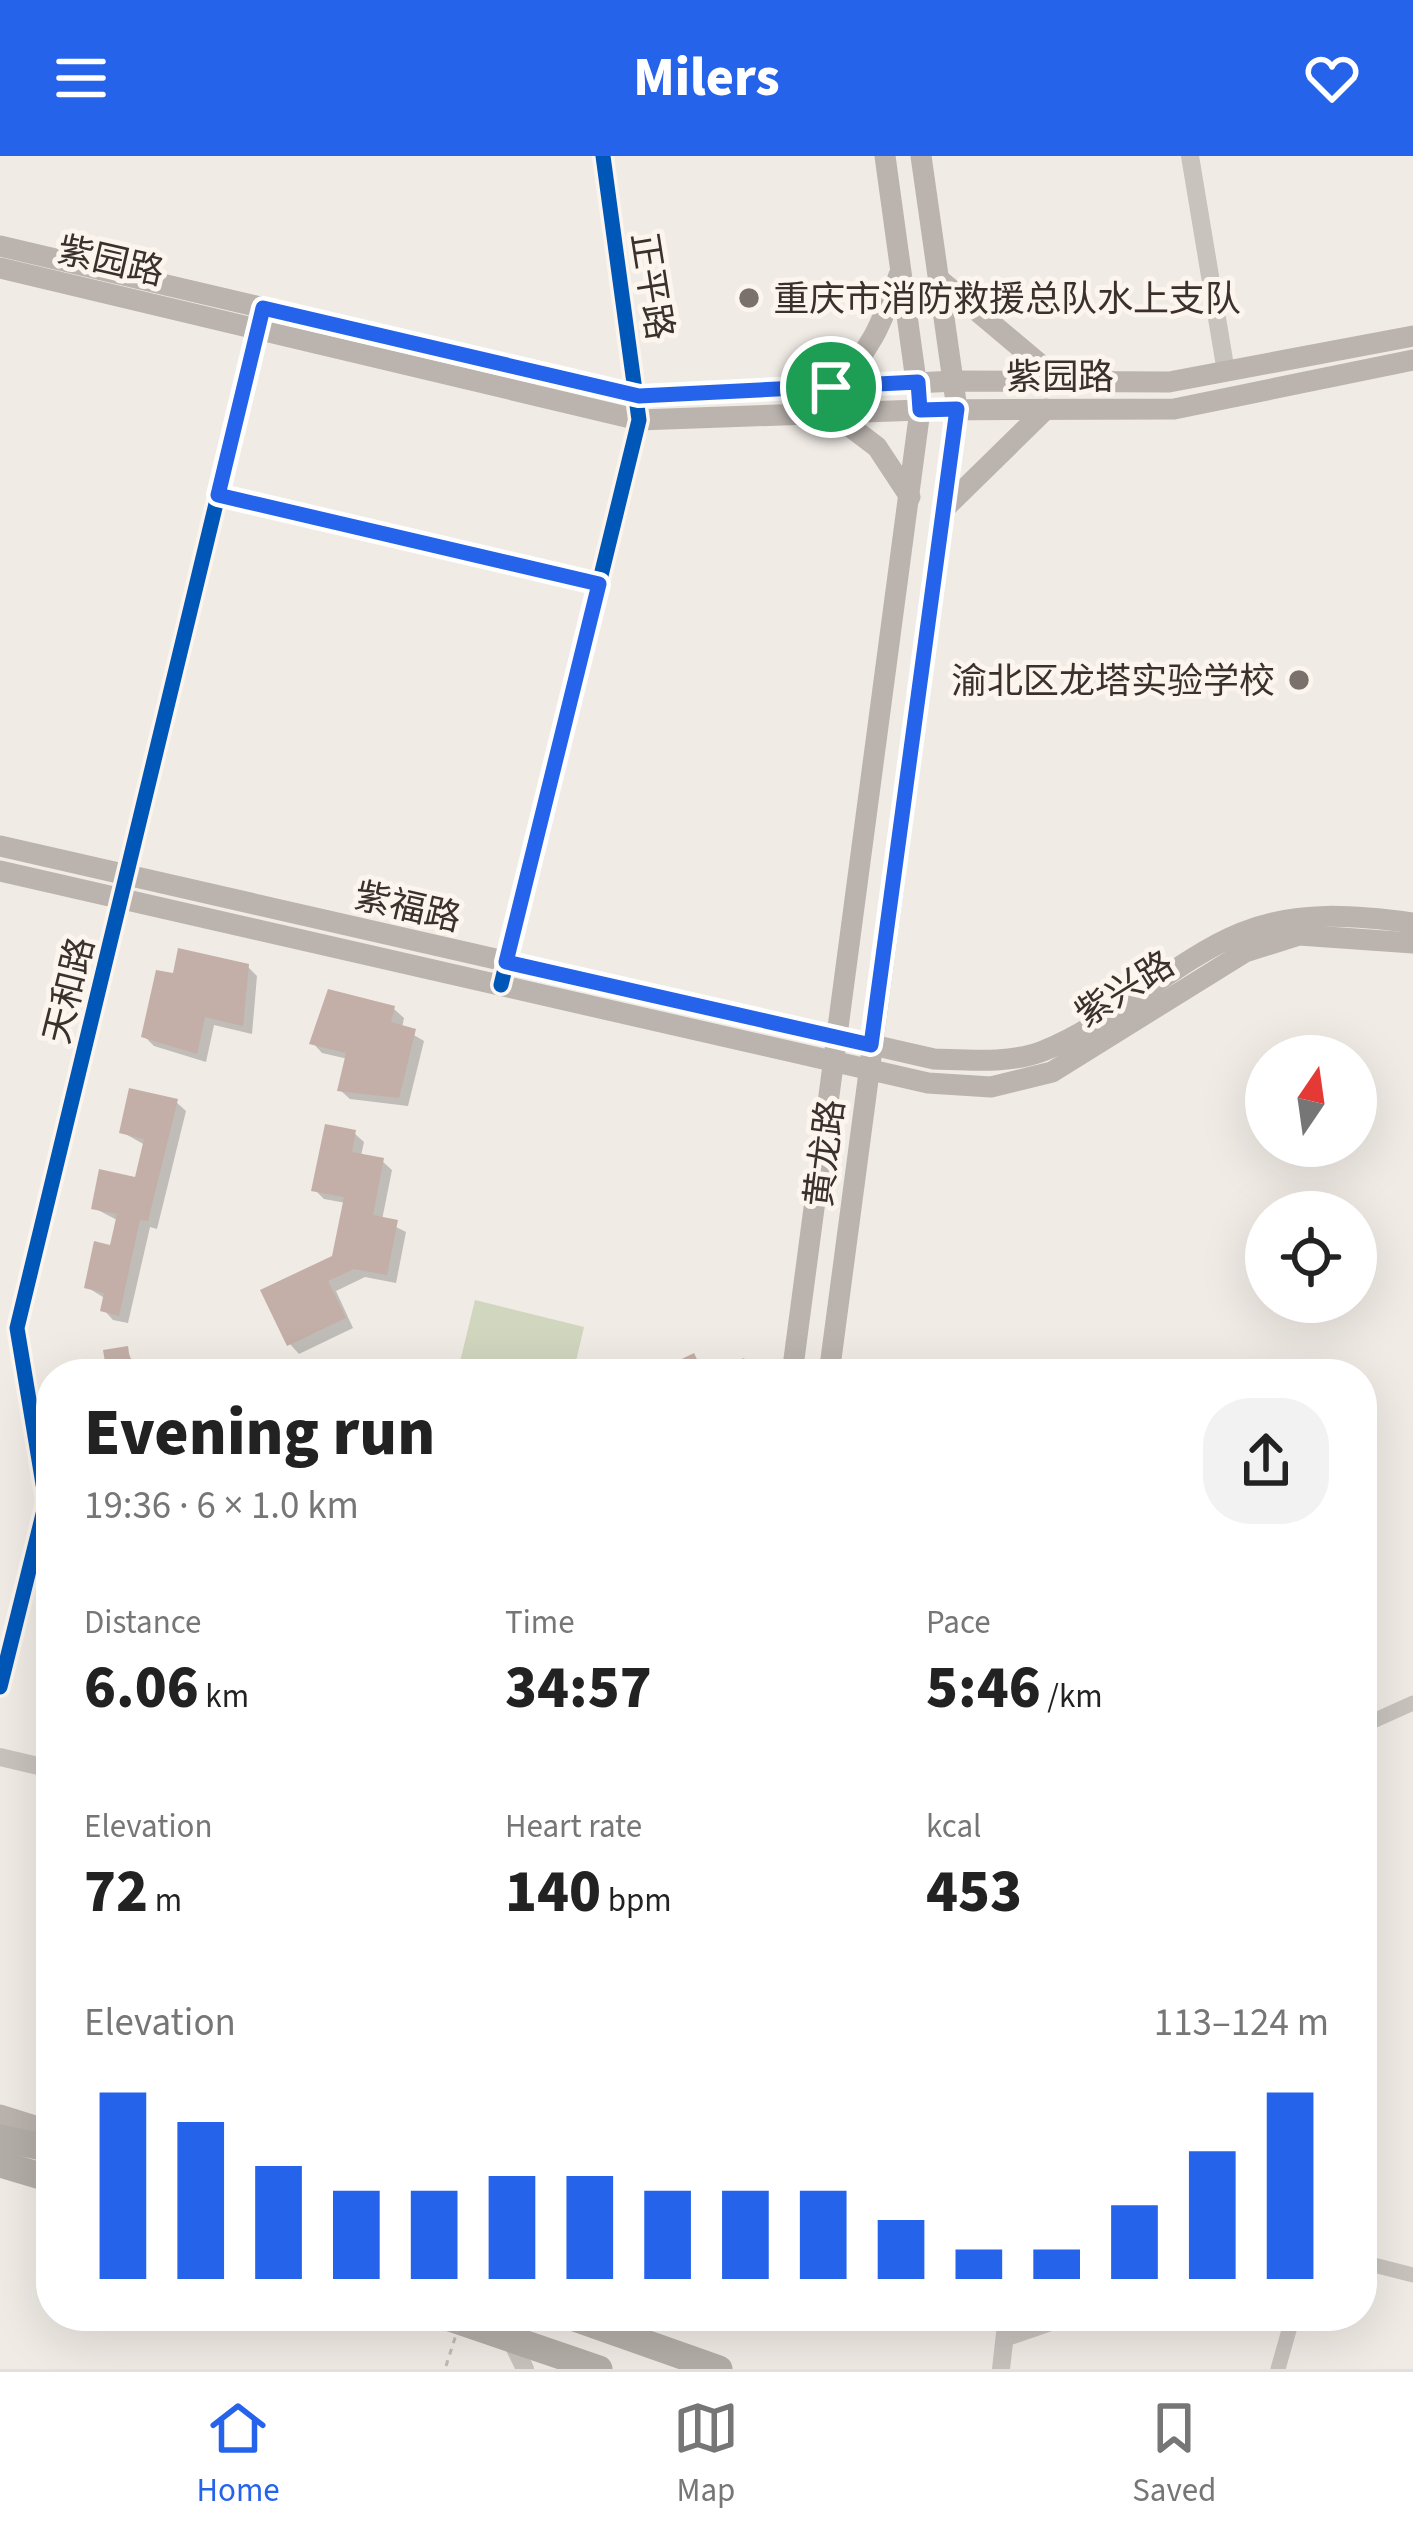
<!DOCTYPE html>
<html lang="en">
<head>
<meta charset="utf-8">
<style>
  :root { --surface:#fff; --page:#f2f2f2; --text:#222; --muted:#767676; --line:#e0e0e0; --accent:#2563eb }
  body { margin:0; font-family:"Source Sans 3","Noto Sans SC",sans-serif; background:var(--page); color:var(--text); height:100vh; display:flex; flex-direction:column; font-size:45px; white-space:nowrap }
  * { box-sizing:border-box; margin:0 }
  p { font-size:39px; color:var(--muted) }
  .icon { flex:none; width:66px; height:66px; fill:none; stroke:currentColor; stroke-width:2; stroke-linecap:round; stroke-linejoin:round }
  .map { position:relative; flex:1; overflow:hidden }
  .sheet { position:absolute; left:36px; top:1203px; width:1341px; height:972px; display:flex; flex-direction:column; background:var(--surface); border-radius:48px; box-shadow:0 12px 48px #0002 }
  .sheet>* { flex:none }
  .needle { width:78px; rotate:13deg }
  .tools { position:absolute; left:1245px; top:879px; display:grid; gap:24px }
  .tools a { display:grid; place-items:center; width:132px; height:132px; border-radius:50%; background:var(--surface); box-shadow:0 12px 48px #0002; font-size:60px }
  .pin { position:absolute; display:grid; place-items:center; width:102px; height:102px; color:#fff; margin:-51px; border:6px solid #fff; border-radius:50%; box-shadow:0 3px 12px #0007 }
  .round { display:grid; place-items:center; flex:none; width:126px; height:126px; border-radius:48px; background:var(--page) }
  .overview { display:flex; align-items:center; justify-content:space-between; height:204px; padding:0 48px }
  h1 { font-size:66px; font-weight:800; line-height:90px }
  .stats { display:grid; grid-template-columns:repeat(3,1fr); gap:18px; height:204px; padding:12px 48px }
  .stats div { display:grid; align-content:center }
  .stats b { font-size:60px; font-weight:800 }
  .stats small { font-size:33px; font-weight:400 }
  .stats p { font-size:33px }
  .chart { height:336px; padding:24px 48px }
  .chart p { display:flex; justify-content:space-between }
  .chart svg { width:100%; height:216px; margin-top:12px; stroke:var(--accent); stroke-width:6 }
  header { display:flex; justify-content:space-between; align-items:center; height:156px; padding:0 48px; background:var(--accent); color:#fff; font-size:54px; font-weight:800 }
  .tabs { display:flex; justify-content:space-around; align-items:center; height:168px; border-top:3px solid var(--line); background:var(--surface); font-size:33px; color:var(--muted) }
  .tabs a { display:grid; justify-items:center; gap:6px }
  .tabs .on { color:var(--accent) }
  .map>svg:first-child { display:block }
  .green { fill:#d1d6bf }
  .shadow { fill:#0003 }
  .building { fill:#c3afa7 }
  .lines { fill:none; stroke-linecap:round; stroke-linejoin:round }
  .minor { stroke:#c9c3be; stroke-width:15 }
  .tertiary { stroke:#c9c3be; stroke-width:18 }
  .secondary { stroke:#bab3ae; stroke-width:21 }
  .trunk { stroke:#b4aea8; stroke-width:27 }
  .path-bridge { stroke:#c2bbb6; stroke-width:3; stroke-dasharray:6 6; stroke-linecap:butt }
  .cycleway-casing { stroke:#fbf5ee; stroke-width:22 }
  .cycleway { stroke:#0057b8; stroke-width:15 }
  .route-casing { stroke:#fff; stroke-width:24 }
  .route { stroke:#2563eb; stroke-width:15 }
  .poi-dot { fill:#7a716c; stroke:#fbf5ee; stroke-width:4.5 }
  .labels { text-anchor:middle; stroke-width:10; stroke-linejoin:round; paint-order:stroke }
  .street-label { font-size:36px; fill:#3b302b; stroke:#fbf5ee }
  .poi-label { font-size:36px; fill:#3b302b; stroke:#fbf5ee; text-anchor:start }
</style>
</head>
<body>
<header><svg class="icon" aria-label="menu" viewBox="0 0 24 24"><path d="M4 6h16M4 12h16M4 18h16"/></svg>Milers<svg class="icon" aria-label="heart" viewBox="0 0 24 24"><path d="M12 20l-8-8c-3-5 5-10 8-4 3-6 11-1 8 4z"/></svg></header>
<div class="map">
<svg width="1413" height="2213" viewBox="0 0 1413 2213">
  <rect width="100%" height="100%" fill="#f0ebe5"/>
  <polygon class="green" points="475,1144 584,1171 573,1218 457,1218"/>
  <g class="shadow">
    <polygon points="248,811 257,820 252,878 214,869 206,906 154,890 144,880 175,821"/>
    <polygon points="394,853 404,862 402,872 424,885 408,950 350,943 340,934 348,903 322,897 313,887"/>
    <polygon points="176,946 186,955 157,1073 150,1071 128,1167 113,1164 104,1154 106,1143 87,1131 112,1092 119,1065 94,1052 137,1025 145,989 122,976"/>
    <polygon points="354,977 364,986 361,1000 382,1005 392,1014 382,1064 406,1076 396,1127 365,1121 336,1135 353,1172 299,1198 290,1188 335,1102 346,1047 324,1043 315,1034"/>
    <polygon points="127,1194 135,1211 161,1207 169,1218 110,1218"/>
  </g>
  <g class="building">
    <polygon points="178,792 249,808 243,870 205,861 197,898 141,881 156,814 173,817"/>
    <polygon points="328,833 395,850 391,866 416,873 399,942 337,935 346,897 309,888"/>
    <polygon points="129,932 178,943 148,1065 140,1064 119,1160 100,1155 104,1137 84,1132 94,1085 110,1089 117,1058 91,1053 99,1013 135,1021 144,983 119,977"/>
    <polygon points="325,968 356,974 352,996 384,1002 373,1059 398,1064 387,1119 354,1113 328,1125 346,1162 287,1190 260,1134 332,1100 344,1041 311,1035"/>
    <polygon points="128,1190 132,1218 107,1218 103,1194"/>
    <polygon points="694,1197 704,1218 651,1218"/>
    <polygon points="744,1202 752,1218 710,1218"/>
  </g>
  <g class="lines">
    <g class="minor">
      <polyline points="219,339 599,427"/>
      <polyline points="1362,1570 1413,1547"/>
      <polyline points="1362,2106 1413,2119"/>
      <polyline points="1006,2183 1073,2160"/>
      <polyline points="1278,2213 1293,2160"/>
    </g>
    <g class="tertiary">
      <polyline points="1190,0 1226,216"/>
      <polyline points="504,816 639,264 603,0"/>
      <polyline points="0,1531 46,1346 17,1172 261,163"/>
      <polyline points="0,1601 51,1613"/>
      <polyline points="511,2184 525,2213"/>
      <polyline points="1001,2213 1007,2160"/>
    </g>
    <g class="secondary">
      <polyline points="0,90 639,240 956,225 1169,226 1413,180"/>
      <polyline points="0,112 639,264 920,254 1174,253 1413,204"/>
      <polyline points="940,124 1060,225"/>
      <path d="M831 231C870 200 883 164 899 119"/>
      <polyline points="832,257 877,291 910,341"/>
      <polyline points="943,354 1046,253"/>
      <path d="M0 690 934 903C968 904 1010 908 1043 895 1114 867 1171 806 1241 777 1296 754 1355 759 1413 767"/>
      <polyline points="0,715 928,927 991,931 1052,916 1245,796 1299,779 1413,787"/>
      <polyline points="792,1218 920,254 885,0"/>
      <polyline points="829,1218 957,253 921,0"/>
      <polyline points="0,1959 51,1975"/>
    </g>
    <g class="trunk">
      <polyline points="0,1982 51,1993"/>
      <polyline points="0,2008 51,2023"/>
      <polyline points="444,2160 599,2213"/>
      <polyline points="569,2160 719,2213"/>
    </g>
    <polyline class="path-bridge" points="446,2210 462,2160"/>
    <g class="cycleway-casing">
      <g id="cycleway">
        <polyline points="501,829 639,264 603,0"/>
        <polyline points="0,1531 46,1346 17,1172 263,153"/>
      </g>
    </g>
    <use href="#cycleway" class="cycleway"/>
  </g>
  <g class="lines">
    <g class="route-casing">
      <polygon id="route" points="263,152 639,240 918,226 920,254 957,253 871,889 506,806 599,428 218,339"/>
    </g>
    <use href="#route" class="route"/>
  </g>
  <g class="poi-dot">
    <circle cx="749" cy="142" r="12"/>
    <circle cx="1299" cy="524" r="12"/>
  </g>
  <g class="labels">
    <g class="street-label">
      <text transform="translate(111 104) rotate(13)" y="13">紫园路</text>
      <text transform="translate(653 130) rotate(81)" y="13">正平路</text>
      <text x="1060" y="233">紫园路</text>
      <text transform="translate(408 750) rotate(13)" y="13">紫福路</text>
      <text transform="translate(1124 832) rotate(-32)" y="13">紫兴路</text>
      <text transform="translate(68 834) rotate(-76)" y="13">天和路</text>
      <text transform="translate(824 997) rotate(-83)" y="13">黄龙路</text>
    </g>
    <g class="poi-label">
      <text x="773" y="155">重庆市消防救援总队水上支队</text>
      <text x="1275" y="537" text-anchor="end">渝北区龙塔实验学校</text>
    </g>
  </g>
</svg>
<div class="tools">
<a><svg class="needle" viewBox="-14 -14 28 28"><path d="M0-13l5 13h-10z" fill="#e53935"/><path d="M0 13l5-13h-10z" fill="#767676"/></svg></a>
<a><svg class="icon" aria-label="locate" viewBox="0 0 24 24"><circle cx="12" cy="12" r="6"/><path d="M12 2v4M12 18v4M2 12h4M18 12h4"/></svg></a>
</div>
<div class="pin" style="left:831px;top:231px;background:#1e9e55"><svg class="icon" aria-label="arrive" viewBox="0 0 24 24"><path d="M6 21V4h12l-3 4 3 4H6"/></svg></div>
<section class="sheet">
<div class="overview"><div><h1>Evening run</h1><p>19:36 · 6 × 1.0 km</p></div><a class="round"><svg class="icon" aria-label="share" viewBox="0 0 24 24"><path d="M12 15V3M7 8l5-5 5 5M5 13v7h14v-7"/></svg></a></div>
<div class="stats">
<div><p>Distance</p><b>6.06<small> km</small></b></div>
<div><p>Time</p><b>34:57</b></div>
<div><p>Pace</p><b>5:46<small> /km</small></b></div>
</div>
<div class="stats">
<div><p>Elevation</p><b>72<small> m</small></b></div>
<div><p>Heart rate</p><b>140<small> bpm</small></b></div>
<div><p>kcal</p><b>453</b></div>
</div>
<div class="chart"><p><span>Elevation</span>113–124 m</p>
<svg viewBox="0 0 160 44" preserveAspectRatio="none"><path d="M5 44V6M15 44V12M25 44V21M35 44V26M45 44V26M55 44V23M65 44V23M75 44V26M85 44V26M95 44V26M105 44V32M115 44V38M125 44V38M135 44V29M145 44V18M155 44V6"/></svg>
</div>
</section>
</div>
<nav class="tabs">
<a class="on"><svg class="icon" aria-label="home" viewBox="0 0 24 24"><path d="M3 11l9-7 9 7M6 9v11h12V9"/></svg>Home</a>
<a><svg class="icon" aria-label="map" viewBox="0 0 24 24"><path d="M3 6l6-2 6 2 6-2v14l-6 2-6-2-6 2zM9 4v14M15 6v14"/></svg>Map</a>
<a><svg class="icon" aria-label="saved" viewBox="0 0 24 24"><path d="M7 4h10v16l-5-4-5 4z"/></svg>Saved</a>
</nav>
</body>
</html>
